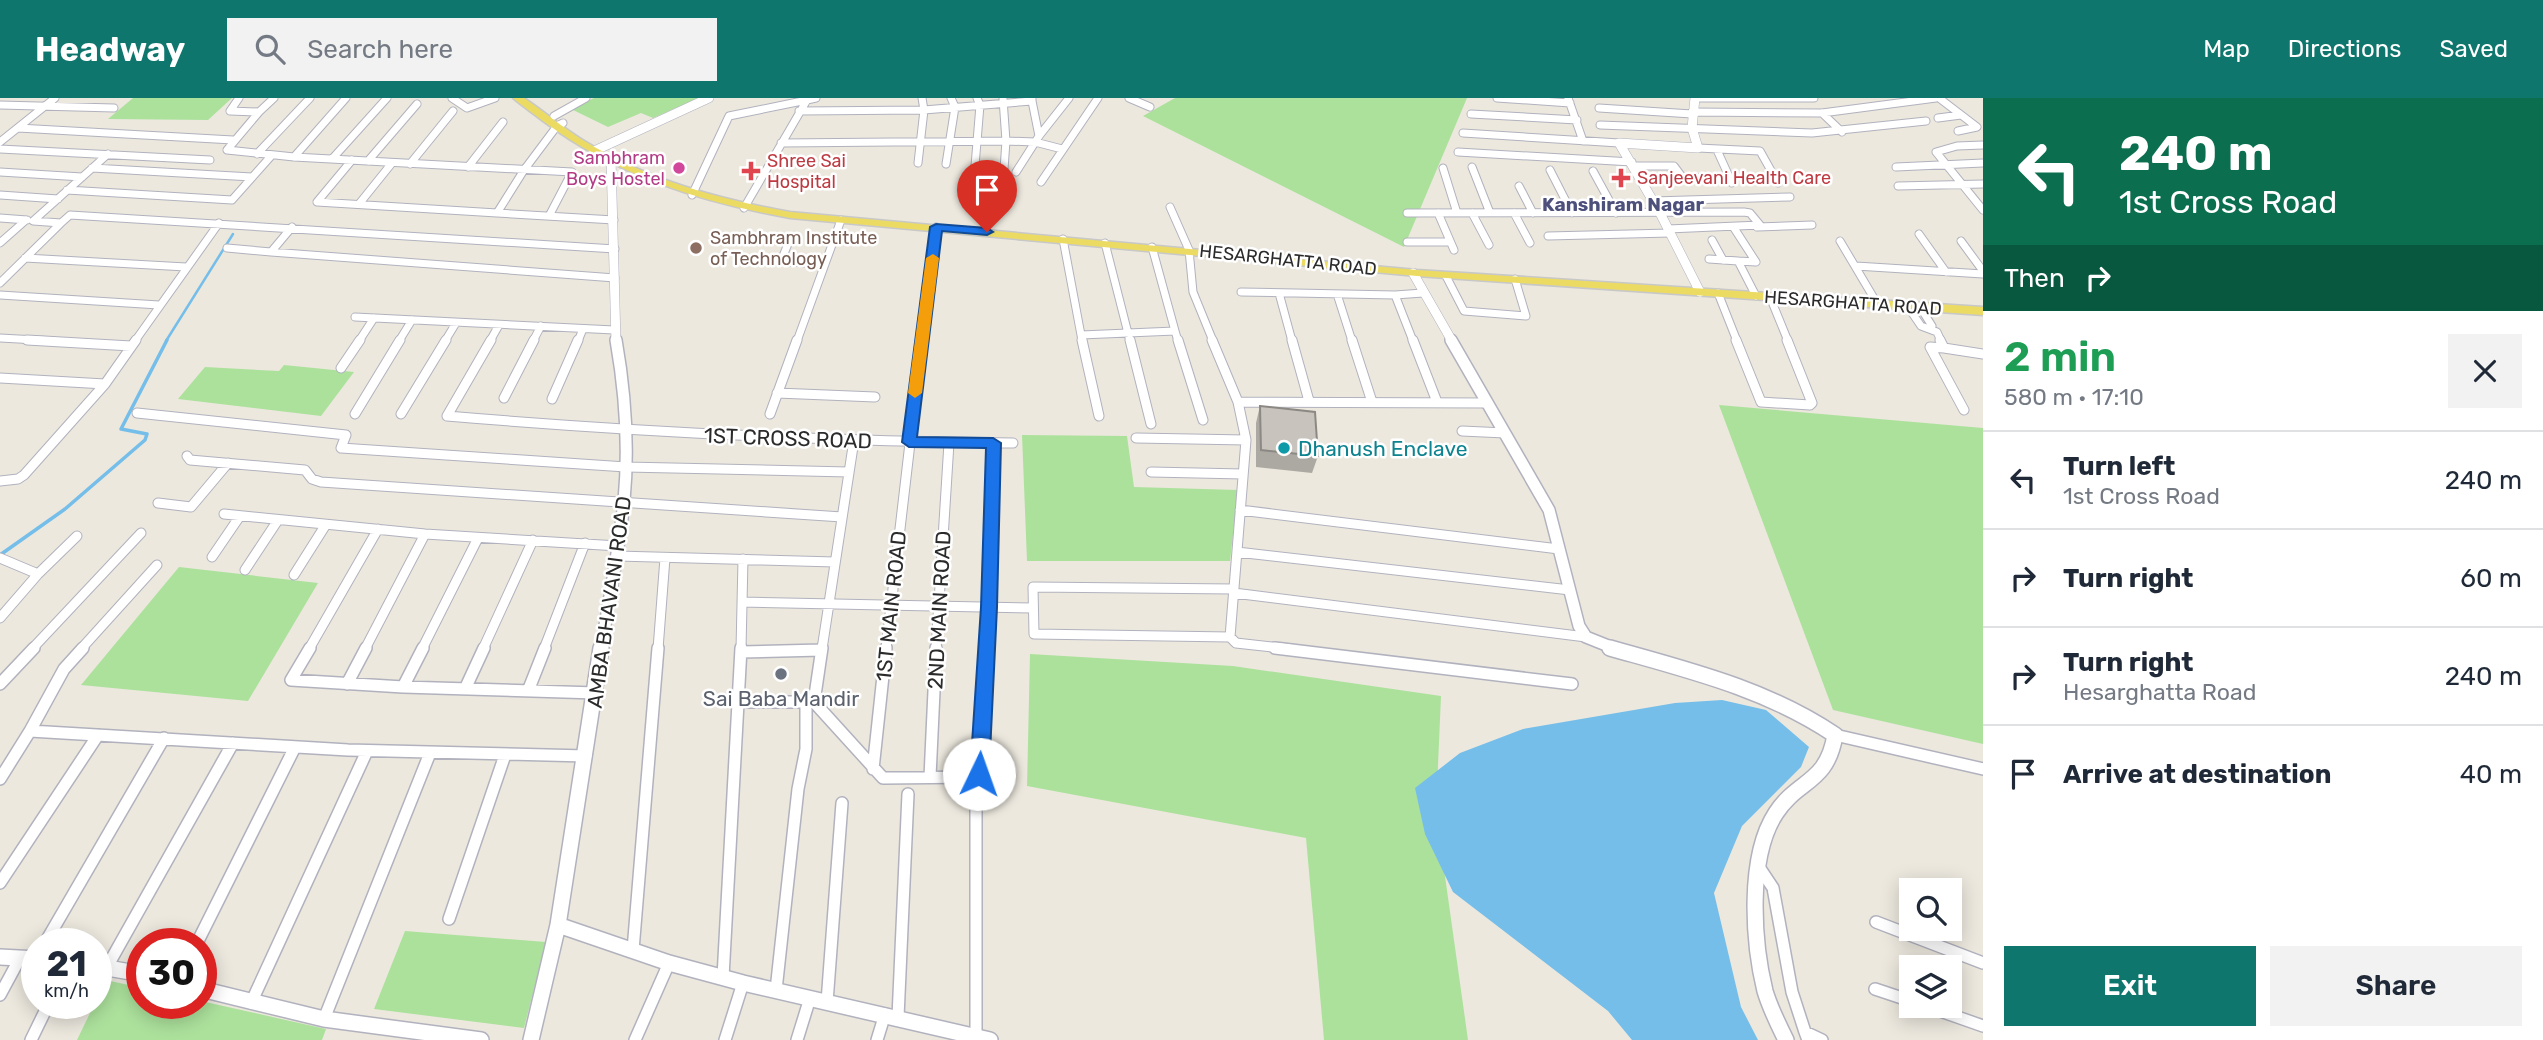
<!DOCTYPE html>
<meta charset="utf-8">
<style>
body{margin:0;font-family:Rubik,sans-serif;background:#f2f2f3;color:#1f2937;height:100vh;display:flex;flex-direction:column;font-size:26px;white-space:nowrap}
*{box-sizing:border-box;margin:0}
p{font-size:23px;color:#747a83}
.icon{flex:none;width:38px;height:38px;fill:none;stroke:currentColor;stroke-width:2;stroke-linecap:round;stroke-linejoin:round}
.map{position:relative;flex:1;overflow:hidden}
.panel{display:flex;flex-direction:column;background:#fff;width:560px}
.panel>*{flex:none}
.hud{background:#0b6e4f;color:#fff;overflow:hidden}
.controls{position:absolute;left:1899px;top:780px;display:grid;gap:14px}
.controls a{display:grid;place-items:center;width:63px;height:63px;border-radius:0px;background:#fff;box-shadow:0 4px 18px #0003;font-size:35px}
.speed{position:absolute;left:21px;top:830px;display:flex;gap:14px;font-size:35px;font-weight:700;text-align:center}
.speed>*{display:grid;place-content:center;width:91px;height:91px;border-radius:50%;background:#fff;box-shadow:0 4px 18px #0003;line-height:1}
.speed small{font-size:18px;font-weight:400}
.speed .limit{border:10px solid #d22;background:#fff;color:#111}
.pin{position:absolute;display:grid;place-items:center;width:60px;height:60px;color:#fff;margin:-72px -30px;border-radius:50% 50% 50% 0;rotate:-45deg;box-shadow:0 0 7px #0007}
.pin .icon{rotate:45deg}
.me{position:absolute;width:77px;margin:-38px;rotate:3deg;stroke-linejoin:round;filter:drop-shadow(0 0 5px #0008)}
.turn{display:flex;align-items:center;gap:24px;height:147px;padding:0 21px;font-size:32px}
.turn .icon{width:91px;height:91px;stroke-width:2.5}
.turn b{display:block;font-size:49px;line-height:60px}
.then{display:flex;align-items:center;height:66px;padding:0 21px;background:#0003;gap:14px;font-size:26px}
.round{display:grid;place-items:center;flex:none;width:74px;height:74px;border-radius:0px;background:#f2f2f3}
.headline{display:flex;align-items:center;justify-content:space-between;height:119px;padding:0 21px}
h1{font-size:42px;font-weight:600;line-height:52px;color:#1e9e55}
.button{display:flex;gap:14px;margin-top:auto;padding:14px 21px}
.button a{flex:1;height:80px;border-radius:0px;background:#0f766e;color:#fff;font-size:28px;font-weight:600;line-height:80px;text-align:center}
.button a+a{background:#f2f2f3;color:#1f2937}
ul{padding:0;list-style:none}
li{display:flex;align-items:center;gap:21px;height:98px;padding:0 21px;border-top:2px solid #e0e1e3}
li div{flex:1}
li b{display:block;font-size:26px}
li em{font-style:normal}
header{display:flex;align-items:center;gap:42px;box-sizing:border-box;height:98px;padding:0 35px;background:#0f766e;color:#fff}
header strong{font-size:33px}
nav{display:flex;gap:38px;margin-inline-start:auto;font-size:24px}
.search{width:490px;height:63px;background:#f2f2f3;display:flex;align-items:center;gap:18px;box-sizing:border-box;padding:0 24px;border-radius:0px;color:#747a83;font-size:26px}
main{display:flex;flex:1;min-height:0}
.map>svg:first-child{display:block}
.green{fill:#ace19c}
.water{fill:#75beea}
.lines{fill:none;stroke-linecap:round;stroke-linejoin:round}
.stream-far1{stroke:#75beea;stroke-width:2.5}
.stream{stroke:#75beea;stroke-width:3.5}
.minor-far2-casing{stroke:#b1b2be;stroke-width:9}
.minor-far1-casing{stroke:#b1b2be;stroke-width:11}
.minor-casing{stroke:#b1b2be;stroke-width:14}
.tertiary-far2-casing{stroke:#b1b2be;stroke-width:10}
.tertiary-far1-casing{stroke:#b1b2be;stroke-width:14}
.tertiary-casing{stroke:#b1b2be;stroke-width:18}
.primary-casing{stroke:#c8c8c8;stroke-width:3}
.minor-far2{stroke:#fff;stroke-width:7}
.minor-far1{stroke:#fff;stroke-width:9}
.minor{stroke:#fff;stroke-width:11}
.tertiary-far2{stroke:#fff;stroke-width:9}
.tertiary-far1{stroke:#fff;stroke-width:11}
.tertiary{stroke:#fff;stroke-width:15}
.primary{fill:#ecdb63;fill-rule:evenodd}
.wall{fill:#aca9a3}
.building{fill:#c8c4bd;stroke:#8c8984;stroke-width:2}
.route{fill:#1a73e8;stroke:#114b97;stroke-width:2}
.slow{fill:#f59e0b}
.hotel-dot{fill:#d1479c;stroke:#fff;stroke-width:2.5}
.health-dot{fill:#e0444e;stroke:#fff;stroke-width:2.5}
.education-dot{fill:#8d6e63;stroke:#fff;stroke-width:2.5}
.culture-dot{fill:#0f9aa8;stroke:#fff;stroke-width:2.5}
.worship-dot{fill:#6b7280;stroke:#fff;stroke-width:2.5}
.labels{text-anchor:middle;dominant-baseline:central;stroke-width:5;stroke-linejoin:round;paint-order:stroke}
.far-hotel-label{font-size:18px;fill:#b23c85;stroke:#fff;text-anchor:end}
.far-health-label{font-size:18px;fill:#be3a42;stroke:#fff;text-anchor:start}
.far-education-label{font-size:18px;fill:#785e54;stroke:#fff;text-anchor:start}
.far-street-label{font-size:18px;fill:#2b2b2b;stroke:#fff}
.far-neighbourhood-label{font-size:19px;font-weight:bold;fill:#4d507a;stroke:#fff}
.street-label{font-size:21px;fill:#2b2b2b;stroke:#fff}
.culture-label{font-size:21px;fill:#0d838f;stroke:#fff;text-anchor:start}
.worship-label{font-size:21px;fill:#5b616d;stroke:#fff}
</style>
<header>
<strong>Headway</strong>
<div class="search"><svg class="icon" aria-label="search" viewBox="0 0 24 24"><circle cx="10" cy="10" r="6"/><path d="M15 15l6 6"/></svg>Search here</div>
<nav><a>Map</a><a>Directions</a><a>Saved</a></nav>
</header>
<main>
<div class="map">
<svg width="1983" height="942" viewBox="0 0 1983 942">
<rect width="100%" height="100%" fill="#ece8de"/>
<path class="green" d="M133 0H232L208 22 108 21Z
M594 0H699L653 20 641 15 608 29 571 11Z
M1175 0H1467L1404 149 1143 18Z
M284 267 354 274 321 318 178 301 205 269 279 273Z
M1719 307 1983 330V646L1833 612Z
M1022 337 1127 338 1134 389 1238 392 1230 463H1027Z
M179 469 318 485 248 603 81 587Z
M1030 556 1233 568 1441 598 1436 714 1468 942H1324L1306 740 1027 688Z
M405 833 546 844 524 930 374 911Z
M106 882 142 890V905L201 903 326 931 322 942H77Z"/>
<path class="water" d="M1722 602 1766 612 1809 649 1801 669 1742 728 1714 795 1741 909 1758 942H1632L1608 913 1453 794 1425 736 1415 690 1460 655 1523 631 1675 605Z"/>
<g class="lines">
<path class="stream-far1" d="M166 243 233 136"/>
<path class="stream" d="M0 457 65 411 145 342 147 336 121 331 167 242"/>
<g class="minor-far2-casing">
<path id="minor-far2" d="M239 0 230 13 259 14 227 52 294 59 572 74 549 118
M452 0 467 10 495 0
M1129 0 1150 9
M1497 0 1570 5
M1568 0 1583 43
M1695 0H1814
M1939 0 1977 29 1958 33
M1003 1 1006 43 1004 71
M1032 3 1039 38
M0 7 114 10
M1599 10 1692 16
M799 13 924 12 1032 3V0
M259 14 274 0
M1692 14 1822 15 1936 0
M1822 15 1842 34
M1471 16 1577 22
M554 18 586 0
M1938 20 1961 17
M1600 27 1812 35 1926 23
M18 30 233 42
M1463 35 1619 45
M0 44 55 0
M781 45 1006 43 1035 44 1062 51
M1983 47 1957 48 1936 54 1983 112
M1698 50 1760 53 1778 85
M0 51 210 62
M1717 52 1732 85
M1458 54 1632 64
M108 56 33 123 61 125 70 117 615 151
M257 56 310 0
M294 59 346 0
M332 61 387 0
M352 62 317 104 497 115 524 72 557 28 563 25
M368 63 417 6
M918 65 924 12 922 0
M410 66 453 13
M946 66 955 9 951 0
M975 68 980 7 977 0
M1634 68H1674L1683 80 1641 81
M468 69 503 24
M1472 69 1490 115
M1896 69 1983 65
M92 70 252 79
M1443 70 1457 115
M1550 72 1572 115
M1593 73 1616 115
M0 74 82 79
M1016 74 1039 38 1069 0
M1683 80H1730
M1041 84 1098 0
M1519 88 1533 115
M1898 88 1983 86
M67 92 232 102 272 57
M0 97 58 101
M692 97 729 18 807 2
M1653 103 1790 99
M359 106 392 65
M1170 109 1189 152 1193 194 1213 243
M744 110 807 2 816 0
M497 115 614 122
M1407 115 1744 114 1750 115 1760 127 1668 131
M1438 115 1454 152
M1472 115 1489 147
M1514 115 1530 145
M0 120 27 122
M292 129 271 154 615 180
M1757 129 1812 127
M1734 130 1756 164 1738 163 1756 198
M1919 136 1946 174
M1548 138 1670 135
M1063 141 1081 237 1175 233 1152 149
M1712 142 1723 162
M1840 143 1878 207
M1961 143 1983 173
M1407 144H1450
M0 145 26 122
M1105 145 1130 243
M227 150 271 154
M25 160 186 169
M1709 161 1738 163
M771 163 825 166
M781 163 790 141
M1856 168 1983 176
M1446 178 1464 213 1526 218 1515 181
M0 185 61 125
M1241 194 1395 197 1413 243
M1279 195 1292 243
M1718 195 1737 243
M1337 196 1352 243
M0 197 159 207
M1395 197 1423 195
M1770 199 1788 243
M1908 209 1921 228 1937 234 1941 243
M1920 209 1932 228 1930 230
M355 219 614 232
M1175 233 1178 243
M1081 237 1082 243
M0 240 55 243
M135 243 219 125
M359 243 374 220
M399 243 412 222
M445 243 456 225
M490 243 499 227
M533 243 541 228
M578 243 583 231
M797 243 841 122
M922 243 936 129"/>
</g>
<g class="minor-far1-casing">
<path id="minor-far1" d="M27 242 131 248
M491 242 447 318C635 334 824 343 1013 345
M1082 242 1099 318
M1130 242 1151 326
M1178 242 1203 322
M1212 242 1238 304 1488 305
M1292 242 1309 303
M1352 242 1372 304
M1413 242 1437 304
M1736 242 1761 304 1810 307 1812 305 1787 242
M1940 242 1944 250 1983 256
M1944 250 1930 249 1964 312
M341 270 360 242
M0 280 105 286
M777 295 875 299
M504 300 534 242
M552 301 578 242
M137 315 346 337 341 350 626 369 849 374
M355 316 400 242
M401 316 446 242
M770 316 797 242
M1462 333 1505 335
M1136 340 1246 342
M187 358 190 362 305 372 312 381 321 384 842 419
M1151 374 1243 376
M0 383 18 381 24 377 105 286 136 242
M158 405 191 409 228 365
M1240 412 1559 451
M224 416 425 436 618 448
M1237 454 1570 492
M617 458 835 464
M212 459 240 418
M0 460 38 476 0 520
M245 472 278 422
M38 476 77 438
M294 477 325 428
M1234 491 1033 489 1034 536 1230 539 1236 545 1289 551
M1234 495 1586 539
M742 504 1033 510
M1230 539 1246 342 1238 304
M32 551 141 435
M81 551 157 467
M309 551 378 431
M365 551 425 436
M422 551 478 440
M483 551 533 442
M544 551 585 445
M658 551 665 460
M741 551 743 461
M822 551 854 342
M886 551 922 242
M936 551 949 345
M987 551 993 345"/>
</g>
<g class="minor-casing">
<path id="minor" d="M310 550 291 582 403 589 596 595
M1275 550 1572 586
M741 554 821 552
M0 586 34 550
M347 586 366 550
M403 589 423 550
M465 591 484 550
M528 593 545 550
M740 604H814L883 680 976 679 980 676 987 550
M814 604 822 550
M30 633 64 571 83 550
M1835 637 1983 671
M873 671 886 550
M930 679 936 550
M976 679V939
M0 681 30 633 348 652 586 658
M1759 769 1773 790 1792 894 1805 934
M0 785 98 637
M449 821 505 657
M1876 824 1983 865
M45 845 164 640
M197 845 295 649
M633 852 658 550
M107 869 233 645
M723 879 741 550
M1875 891 1911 903
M776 892 798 691 806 651V604
M0 897 20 860
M827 904 842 705
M251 905 367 653
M1926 908 1983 928
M898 919 908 696
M324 921 430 655
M31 942 49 905
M635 942 669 865
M725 942 743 885
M797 942 810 900
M877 942 885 916
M1808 942 1805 934 1822 942"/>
</g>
<g class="tertiary-far2-casing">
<path id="tertiary-far2" d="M1695 0 1692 30 1698 50 1619 45 1660 115 1700 194
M594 53 709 0
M611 61 616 243
M1413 175 1452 243"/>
</g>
<g class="tertiary-far1-casing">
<path id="tertiary-far1" d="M1451 242 1549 412 1579 528 1586 539 1616 551
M601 551C609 502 619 452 624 403 629 350 625 293 616 242"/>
</g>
<g class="tertiary-casing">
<path id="tertiary" d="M1610 550C1688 572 1767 591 1835 637 1827 686 1798 681 1776 715 1747 759 1753 844 1765 893 1770 910 1778 926 1786 942
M558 827 669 865 743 885 990 942
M0 859 37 861
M96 868 142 876
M201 891 324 921 481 942
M531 942 558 827 601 550"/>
</g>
<g class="primary-casing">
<path id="primary" d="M513 0H524C545 14 564 31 586 44 648 82 719 101 790 114L1417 172 1983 209V217L1417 178 790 120C701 104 617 78 543 23 533 15 522 8 513 0Z"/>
</g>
<use href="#minor-far2" class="minor-far2"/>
<use href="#minor-far1" class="minor-far1"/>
<use href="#minor" class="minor"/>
<use href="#tertiary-far2" class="tertiary-far2"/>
<use href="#tertiary-far1" class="tertiary-far1"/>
<use href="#tertiary" class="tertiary"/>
<use href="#primary" class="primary"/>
</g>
<path class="wall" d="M1260 308 1318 358 1312 375 1256 369V325Z"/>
<path class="building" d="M1260 308 1315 314 1318 358 1261 352Z"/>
<path class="route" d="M936 126 987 130 993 134 987 137 942 133 917 339 993 340 1001 345 997 509 989 676 986 681 979 684 973 681 970 676 981 509 986 350 909 349 902 344 930 129Z"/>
<path class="slow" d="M933 156 939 160 922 295 915 300 908 295 926 160Z"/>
<circle class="hotel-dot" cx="679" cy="70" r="7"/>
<g class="health-dot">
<path d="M747.5 62.5h7v7h7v7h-7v7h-7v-7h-7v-7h7z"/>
<path d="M1617.5 69.5h7v7h7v7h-7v7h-7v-7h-7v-7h7z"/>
</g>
<circle class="education-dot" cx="696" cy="150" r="7"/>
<circle class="culture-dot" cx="1284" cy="350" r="7"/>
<circle class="worship-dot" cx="781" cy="576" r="7"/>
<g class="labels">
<g class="far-hotel-label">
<text x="665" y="60">Sambhram<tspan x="665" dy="21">Boys Hostel</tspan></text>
</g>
<g class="far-health-label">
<text x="767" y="63">Shree Sai<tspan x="767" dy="21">Hospital</tspan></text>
<text x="1637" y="80">Sanjeevani Health Care</text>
</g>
<g class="far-education-label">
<text x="710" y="140">Sambhram Institute<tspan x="710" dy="21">of Technology</tspan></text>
</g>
<g class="far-street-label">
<text transform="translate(1288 162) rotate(6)">HESARGHATTA ROAD</text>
<text transform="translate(1853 205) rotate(4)">HESARGHATTA ROAD</text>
</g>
<g class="far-neighbourhood-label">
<text x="1623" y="106">Kanshiram Nagar</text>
</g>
<g class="street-label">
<text transform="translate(788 340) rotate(2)">1ST CROSS ROAD</text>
<text transform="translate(609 504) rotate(-82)">AMBA BHAVANI ROAD</text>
<text transform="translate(891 508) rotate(-84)">1ST MAIN ROAD</text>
<text transform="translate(939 512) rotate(-87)">2ND MAIN ROAD</text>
</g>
<g class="culture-label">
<text x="1298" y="350">Dhanush Enclave</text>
</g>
<g class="worship-label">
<text x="781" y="600">Sai Baba Mandir</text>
</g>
</g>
</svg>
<div class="controls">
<a><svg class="icon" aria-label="search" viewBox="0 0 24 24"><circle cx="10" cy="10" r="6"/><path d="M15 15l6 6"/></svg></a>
<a><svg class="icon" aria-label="layers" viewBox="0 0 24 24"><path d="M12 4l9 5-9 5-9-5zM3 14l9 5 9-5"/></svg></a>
</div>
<div class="speed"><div>21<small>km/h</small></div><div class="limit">30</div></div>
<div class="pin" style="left:987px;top:134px;background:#d93025"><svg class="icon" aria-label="arrive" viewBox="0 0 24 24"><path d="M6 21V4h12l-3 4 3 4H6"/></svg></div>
<svg class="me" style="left:979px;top:676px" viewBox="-20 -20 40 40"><circle r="19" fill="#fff"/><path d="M0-13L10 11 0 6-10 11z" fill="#1a73e8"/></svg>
</div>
<section class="panel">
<div class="hud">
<div class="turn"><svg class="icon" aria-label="left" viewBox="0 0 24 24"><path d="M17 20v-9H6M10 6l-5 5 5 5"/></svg><div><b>240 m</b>1st Cross Road</div></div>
<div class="then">Then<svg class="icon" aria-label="right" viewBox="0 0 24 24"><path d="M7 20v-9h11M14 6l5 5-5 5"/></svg></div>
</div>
<div class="headline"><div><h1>2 min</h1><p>580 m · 17:10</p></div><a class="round"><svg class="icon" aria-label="close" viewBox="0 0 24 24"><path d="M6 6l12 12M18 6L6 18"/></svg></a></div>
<ul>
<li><svg class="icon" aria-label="left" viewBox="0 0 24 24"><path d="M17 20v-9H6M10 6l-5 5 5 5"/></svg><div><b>Turn left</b><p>1st Cross Road</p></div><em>240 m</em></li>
<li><svg class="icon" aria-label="right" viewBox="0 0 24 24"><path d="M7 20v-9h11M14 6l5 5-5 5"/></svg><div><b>Turn right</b></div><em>60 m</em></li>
<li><svg class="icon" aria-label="right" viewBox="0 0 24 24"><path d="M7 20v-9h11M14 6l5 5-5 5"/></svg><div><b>Turn right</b><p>Hesarghatta Road</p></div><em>240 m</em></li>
<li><svg class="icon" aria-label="arrive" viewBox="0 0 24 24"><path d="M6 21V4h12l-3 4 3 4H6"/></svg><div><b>Arrive at destination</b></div><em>40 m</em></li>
</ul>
<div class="button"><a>Exit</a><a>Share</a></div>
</section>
</main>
